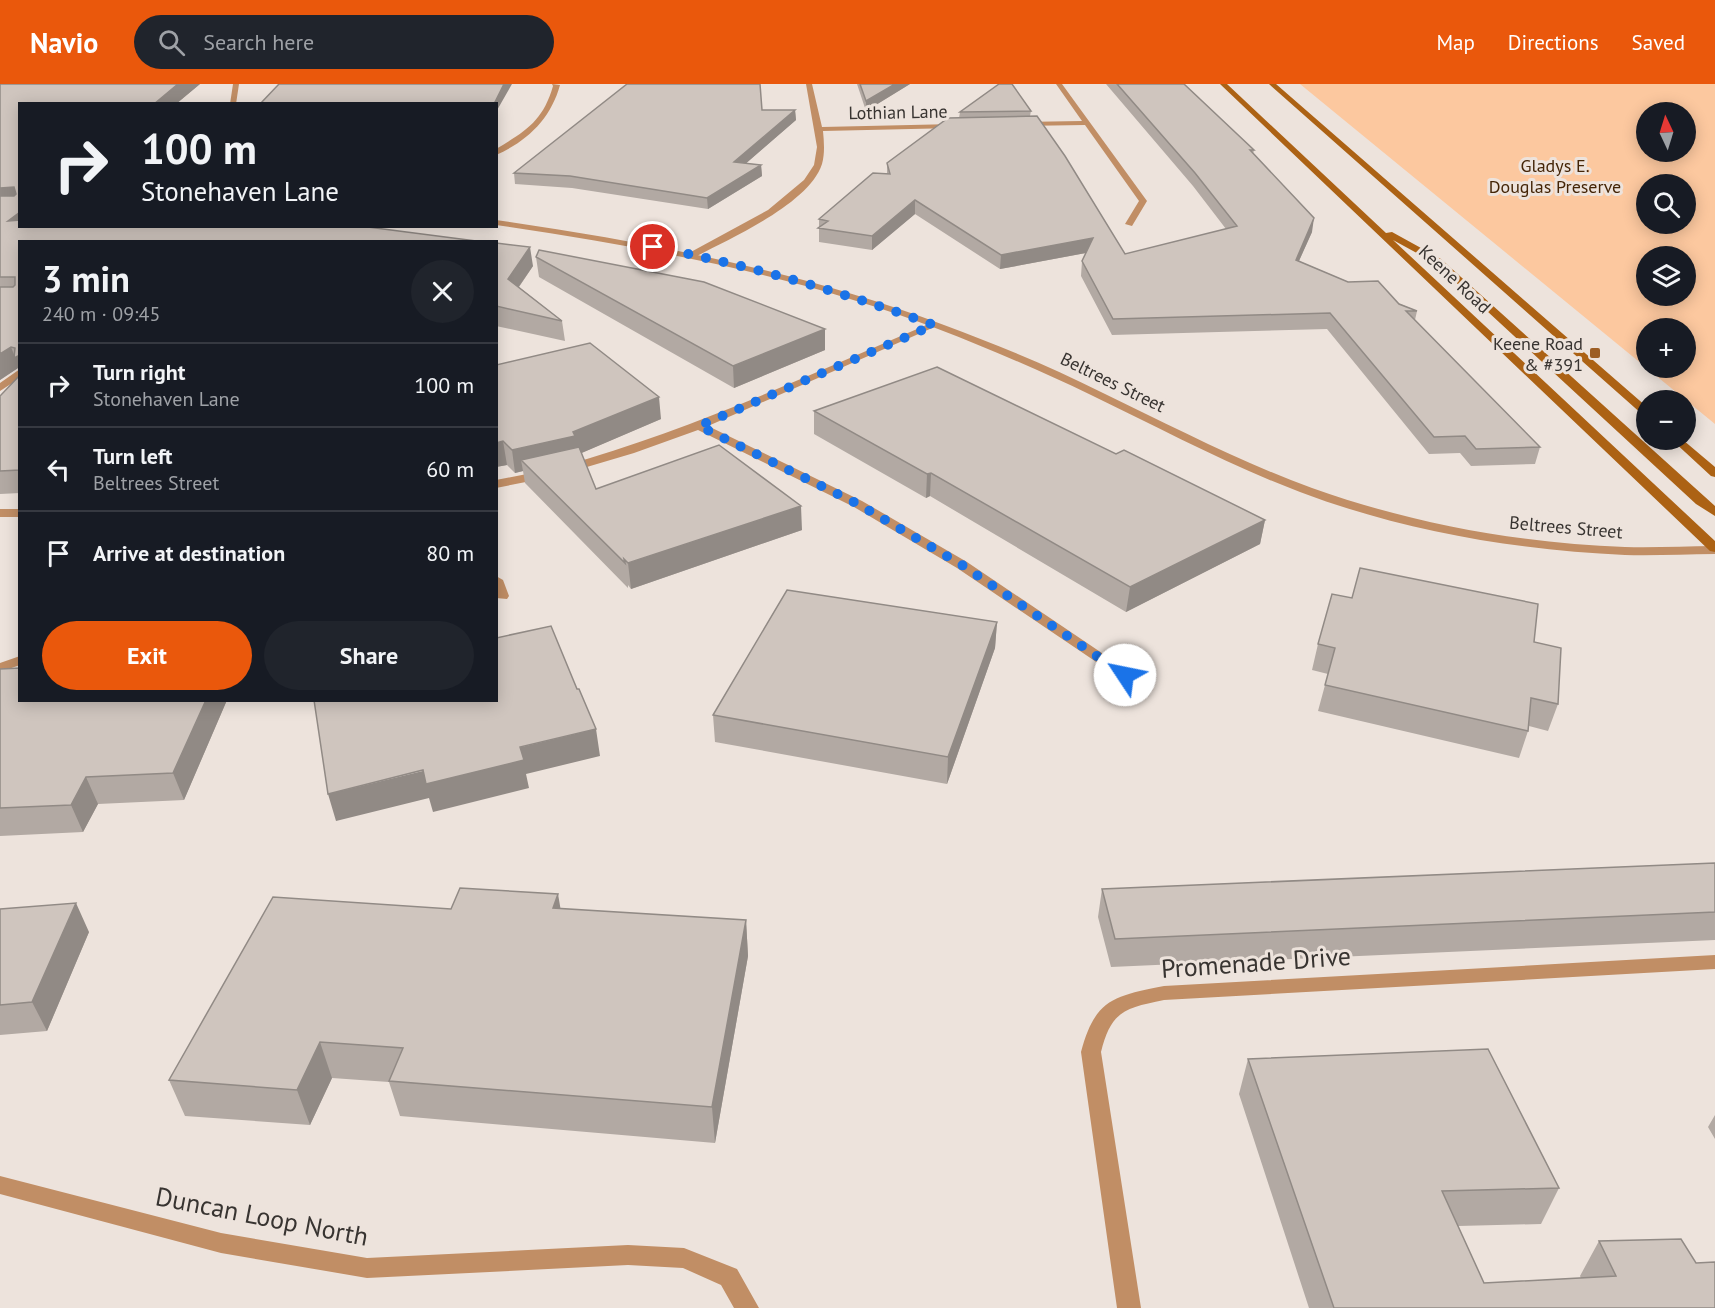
<!DOCTYPE html>
<meta charset="utf-8">
<style>
body{margin:0;font-family:"PT Sans",sans-serif;background:#20242c;color:#f1f3f6;height:100vh;display:flex;flex-direction:column;font-size:22px;white-space:nowrap}
*{box-sizing:border-box;margin:0}
p{font-size:20px;color:#9ea1a6}
.icon{flex:none;width:33px;height:33px;fill:none;stroke:currentColor;stroke-width:2;stroke-linecap:round;stroke-linejoin:round}
.map{position:relative;flex:1;overflow:hidden}
.panel{position:absolute;left:18px;top:156px;width:480px;height:462px;display:flex;flex-direction:column;background:#171b24;border-radius:0px;box-shadow:0 3px 15px #0003}
.panel>*{flex:none}
.top-card{position:absolute;left:18px;top:18px;width:480px;height:126px;border-radius:0px;box-shadow:0 3px 15px #0003;background:#171b24;color:#f1f3f6;overflow:hidden}
.needle{width:39px;rotate:356deg}
.fabs{position:absolute;left:1636px;top:18px;display:grid;gap:12px}
.fabs a{display:grid;place-items:center;width:60px;height:60px;border-radius:50%;background:#171b24;box-shadow:0 3px 15px #0003;font-size:30px}
.pin{position:absolute;display:grid;place-items:center;width:51px;height:51px;color:#fff;margin:-26px;border:3px solid #fff;border-radius:50%;box-shadow:0 2px 6px #0007}
.me{position:absolute;width:66px;margin:-33px;rotate:304deg;stroke-linejoin:round;filter:drop-shadow(0 0 4px #0008)}
.turn{display:flex;align-items:center;gap:21px;height:126px;padding:0 24px;font-size:27px}
.turn .icon{width:78px;height:78px;stroke-width:2.5}
.turn b{display:block;font-size:42px;line-height:51px}
.round{display:grid;place-items:center;flex:none;width:63px;height:63px;border-radius:32px;background:#20242c}
.summary{display:flex;align-items:center;justify-content:space-between;height:102px;padding:0 24px}
h1{font-size:36px;font-weight:600;line-height:45px}
.primary-button{display:flex;gap:12px;margin-top:auto;padding:12px 24px}
.primary-button a{flex:1;height:69px;border-radius:36px;background:#ea580c;color:#fff;font-size:24px;font-weight:600;line-height:69px;text-align:center}
.primary-button a+a{background:#20242c;color:#f1f3f6}
ul{padding:0;list-style:none}
li{display:flex;align-items:center;gap:18px;height:84px;padding:0 24px;border-top:2px solid #363941}
li div{flex:1}
li b{display:block;font-size:22px}
li em{font-style:normal}
header{display:flex;align-items:center;gap:36px;box-sizing:border-box;height:84px;padding:0 30px;background:#ea580c;color:#fff}
header strong{font-size:28px}
nav{display:flex;gap:33px;margin-inline-start:auto;font-size:21px}
.search{width:420px;height:54px;background:#20242c;display:flex;align-items:center;gap:15px;box-sizing:border-box;padding:0 21px;border-radius:33px;color:#9ea1a6;font-size:22px}
.map>svg:first-child{display:block}
.green{fill:#fcc89f;fill-rule:evenodd}
.lines{fill:none;stroke-linecap:round;stroke-linejoin:round}
.minor{fill:#c18e65;fill-rule:evenodd}
.tertiary{fill:#c18e65;fill-rule:evenodd}
.secondary{fill:#ac6214;fill-rule:evenodd}
.wall{fill:#b2a9a3}
.shaded-wall{fill:#918a85}
.building{fill:#cfc5be;stroke:#918a85;stroke-width:1.5}
.route{stroke:#1a73e8;stroke-width:10;stroke-dasharray:0 18}
.poi-dot{fill:#9d5e24;stroke:#ede3dc;stroke-width:2}
.labels{text-anchor:middle;dominant-baseline:central;stroke-width:6;stroke-linejoin:round;paint-order:stroke}
.far-street-label{font-size:18px;fill:#383431;stroke:#ede3dc}
.far-park-label{font-size:18px;fill:#442507;stroke:#ede3dc}
.far-poi-label{font-size:18px;fill:#383431;stroke:#ede3dc;text-anchor:end}
.near-street-label{font-size:26px;fill:#383431;stroke:#ede3dc}
</style>
<header>
<strong>Navio</strong>
<div class="search"><svg class="icon" aria-label="search" viewBox="0 0 24 24"><circle cx="10" cy="10" r="6"/><path d="M15 15l6 6"/></svg>Search here</div>
<nav><a>Map</a><a>Directions</a><a>Saved</a></nav>
</header>
<div class="map">
<svg width="1715" height="1224" viewBox="0 0 1715 1224">
<rect width="100%" height="100%" fill="#ede3dc"/>
<path class="green" d="M1300 0H1715V340ZM1647 28H1686V68H1647ZM1647 100H1686V140H1647ZM1647 172H1686V212H1647ZM1647 244H1686V284H1647Z"/>
<g class="lines">
<path class="minor" d="M233 0H239L236 20H230Z
M552 0 560 1C551 34 528 57 496 71V65C526 47 543 37 553 2Z
M806 0H812L822 43 955 40 959 42 955 44 823 47C824 58 825 69 822 80 809 120 731 154 695 173H689V169L768 126 804 96 814 81 817 63Z
M1056 0H1062L1147 117 1132 142 1125 140 1139 117 1085 41 1021 42 1017 40 1021 38 1082 37Z
M931 239 939 241 708 342 862 417 967 478 1130 588 1132 591 1130 594H1120L957 484 854 423 698 346 634 369 570 388H562L560 385 562 382C689 347 809 291 931 239Z
M20 285V294L0 307V299Z
M542 387 546 388V394L496 404V396Z
M0 425H20V433H0Z
M496 492 503 496 509 512 507 515 496 514Z
M20 572V581L0 588V579Z
M1715 871V885L1164 916C1125 924 1111 927 1101 968L1141 1224H1117L1081 968C1095 915 1114 912 1164 902Z
M0 1092 221 1149 367 1174 628 1161 684 1164 737 1185 759 1224H734L721 1201 683 1184 628 1181 367 1194 221 1169 0 1110Z"/>
<path class="tertiary" d="M496 136C648 158 800 187 944 241 998 261 1051 283 1103 309 1172 342 1240 378 1312 404 1413 440 1519 459 1625 463 1655 464 1685 462 1715 462V470C1685 470 1655 472 1625 471 1515 466 1403 447 1300 408 1228 381 1160 344 1091 311 1041 287 990 265 938 245 796 191 646 163 496 141Z"/>
<path class="secondary" d="M1220 0H1227L1386 149 1392 148 1441 175 1715 422V432L1696 420 1435 179 1393 156 1715 457V468L1710 467Z
M1269 0H1276L1647 323V332L1643 331Z
M1672 356H1683L1715 383V393L1711 392Z"/>
</g>
<path class="wall" d="M0 0H200L176 20H20V287L18 284 0 296Z
M857 0H910L866 27Z
M1106 0H1184L1254 66 1253 70 1312 148 1299 177 1417 227 1415 236 1540 363 1535 380 1471 382 1460 369 1429 370 1327 245 1112 251 1081 192 1082 177 1086 169 1000 185 915 130 872 166 819 158V135L887 90V79L959 34 960 28 1031 27 1030 32 1125 170 1226 145 1193 102Z
M762 26H795L796 36 746 79 761 81 762 92 708 125 572 104 515 100 514 89Z
M496 159 533 182 519 203 562 237 565 257 496 242Z
M536 173 825 266 734 304 539 193Z
M496 281 661 335 581 369 596 405 802 446 631 505 628 501V504L525 399 523 387 515 389 507 381 496 383Z
M20 291V409L0 410V312Z
M814 327 1116 370 1265 436 1260 460 1126 528 930 412 926 414 814 350Z
M997 538 995 564 947 700 715 658 713 631Z
M1534 558 1558 620 1548 647 1529 642 1528 647 1519 674 1318 627 1328 590 1312 586 1318 560Z
M0 585 20 616H227L184 716 98 720 83 748 0 752Z
M1715 779V856L1111 883 1098 833 1102 805Z
M0 825 89 848 47 947 0 951Z
M451 825H561L746 836 748 872 715 1059 400 1032 389 998 332 994 310 1041 185 1032 169 996Z
M1248 975 1559 1104 1541 1140 1458 1142 1484 1199 1581 1194 1580 1192 1599 1157 1715 1224H1309L1239 1010Z
M1715 1031V1055L1708 1043Z"/>
<path class="shaded-wall" d="M178 0H200L176 20H154Z
M504 0H512L496 28V20H492Z
M895 0H910L866 27V17Z
M795 26 796 36 735 89 734 78Z
M761 81 762 92 708 125 707 114Z
M14 103 20 119 0 121V104Z
M915 116V130L872 166V152Z
M20 128V142L8 137Z
M1314 134 1312 148 1293 190 1296 176Z
M1093 154 1091 168 1000 185 1001 171Z
M530 163 533 182 511 214 508 195Z
M825 245V266L734 304 733 282Z
M11 263 15 273 20 271V287L18 284 0 296V270Z
M659 313 661 335 577 371 521 376 523 387 515 389 512 366 573 348Z
M503 357 507 381 496 383V359Z
M931 389 930 412 926 414 927 390Z
M801 422 802 446 631 505 628 479Z
M1265 436 1260 460 1126 528 1130 503Z
M997 538 995 564 947 700 948 673Z
M206 616H227L184 716 173 689Z
M596 645 600 672 526 690 529 704 433 728 429 714 336 737 328 710Z
M86 693 98 720 83 748 71 721Z
M558 810 564 845 553 824Z
M76 819 89 848 47 947 32 918Z
M746 836 748 872 715 1059 712 1023Z
M320 958 332 994 310 1041 297 1006Z"/>
<path class="building" d="M0 0H178L154 20H20V128L8 137 20 136V142H360L484 158H20V271L14 274 15 264 11 263 0 270V203H13L15 201V193H0V112H14L16 110 14 103 0 104Z
M279 0H504L495 18 492 20H260Z
M627 0H760L762 26H795L734 78 761 81 707 114 570 92 514 89Z
M860 0H895L866 17Z
M999 0H1012L1031 27 960 28Z
M1117 0H1184L1254 66H1250L1314 134 1296 176 1348 198 1378 197 1399 220 1417 227H1406L1540 363 1476 365 1465 352 1434 353 1330 229 1113 235 1082 177 1093 154 1001 171 915 116 872 152 818 144 828 137 819 135 873 89 890 90 887 79 948 34 1037 32 1065 72 1125 170 1237 142 1195 89Z
M496 159 530 163 508 195 562 237 496 222Z
M539 166 704 198 825 245 733 282 536 173Z
M590 259 659 313 573 348 575 352 512 366 503 357 496 359V281Z
M937 283 1116 370 1124 366 1265 436 1130 503 931 389 927 390 814 327Z
M20 291V386L0 387V312Z
M719 361 801 422 628 479 624 475 625 479 521 376 579 363 596 405Z
M1360 484 1538 520 1534 558 1561 564 1558 620 1531 614 1528 647 1325 601 1335 564 1318 560 1332 510 1352 514Z
M787 506 997 538 948 673 713 631Z
M551 542 577 605H579L596 645 520 663 524 676 426 700 423 686 328 710 314 616H496V554Z
M20 584V616H206L173 689 86 693 71 721 0 724V585Z
M1715 779V828L1115 855 1102 805Z
M460 804 558 810 553 824 746 836 712 1023 389 997 403 964 320 958 297 1006 169 996 273 813 451 825Z
M76 819 32 918 0 921V825Z
M1488 965 1559 1104 1442 1107 1484 1199 1616 1192 1599 1157 1681 1155 1696 1179 1715 1178V1224H1334L1248 975Z"/>
<g class="lines">
<path class="route" d="M653 163C749 181 842 208 934 241L699 342 858 420 962 481 1125 591"/>
</g>
<rect class="poi-dot" x="1589" y="263" width="12" height="12" rx="3"/>
<g class="labels">
<g class="far-street-label">
<text transform="translate(898 28) rotate(-1)">Lothian Lane</text>
<text transform="translate(1455 195) rotate(43)">Keene Road</text>
<text transform="translate(1113 298) rotate(26)">Beltrees Street</text>
<text transform="translate(1566 443) rotate(5)">Beltrees Street</text>
</g>
<g class="far-park-label">
<text x="1555" y="81">Gladys E.<tspan x="1555" dy="21">Douglas Preserve</tspan></text>
</g>
<g class="far-poi-label">
<text x="1583" y="259">Keene Road<tspan x="1583" dy="21">&amp; #391</tspan></text>
</g>
<g class="near-street-label">
<text transform="translate(1256 878) rotate(-4)">Promenade Drive</text>
<text transform="translate(262 1132) rotate(11)">Duncan Loop North</text>
</g>
</g>
</svg>
<div class="fabs">
<a><svg class="needle" viewBox="-14 -14 28 28"><path d="M0-13l5 13h-10z" fill="#e53935"/><path d="M0 13l5-13h-10z" fill="#9ea1a6"/></svg></a>
<a><svg class="icon" aria-label="search" viewBox="0 0 24 24"><circle cx="10" cy="10" r="6"/><path d="M15 15l6 6"/></svg></a>
<a><svg class="icon" aria-label="layers" viewBox="0 0 24 24"><path d="M12 4l9 5-9 5-9-5zM3 14l9 5 9-5"/></svg></a>
<a>+</a>
<a>−</a>
</div>
<div class="pin" style="left:653px;top:163px;background:#d93025"><svg class="icon" aria-label="arrive" viewBox="0 0 24 24"><path d="M6 21V4h12l-3 4 3 4H6"/></svg></div>
<svg class="me" style="left:1125px;top:591px" viewBox="-20 -20 40 40"><circle r="19" fill="#fff"/><path d="M0-13L10 11 0 6-10 11z" fill="#1a73e8"/></svg>
<div class="top-card">
<div class="turn"><svg class="icon" aria-label="right" viewBox="0 0 24 24"><path d="M7 20v-9h11M14 6l5 5-5 5"/></svg><div><b>100 m</b>Stonehaven Lane</div></div>
</div>
<section class="panel">
<div class="summary"><div><h1>3 min</h1><p>240 m · 09:45</p></div><a class="round"><svg class="icon" aria-label="close" viewBox="0 0 24 24"><path d="M6 6l12 12M18 6L6 18"/></svg></a></div>
<ul>
<li><svg class="icon" aria-label="right" viewBox="0 0 24 24"><path d="M7 20v-9h11M14 6l5 5-5 5"/></svg><div><b>Turn right</b><p>Stonehaven Lane</p></div><em>100 m</em></li>
<li><svg class="icon" aria-label="left" viewBox="0 0 24 24"><path d="M17 20v-9H6M10 6l-5 5 5 5"/></svg><div><b>Turn left</b><p>Beltrees Street</p></div><em>60 m</em></li>
<li><svg class="icon" aria-label="arrive" viewBox="0 0 24 24"><path d="M6 21V4h12l-3 4 3 4H6"/></svg><div><b>Arrive at destination</b></div><em>80 m</em></li>
</ul>
<div class="primary-button"><a>Exit</a><a>Share</a></div>
</section>
</div>
